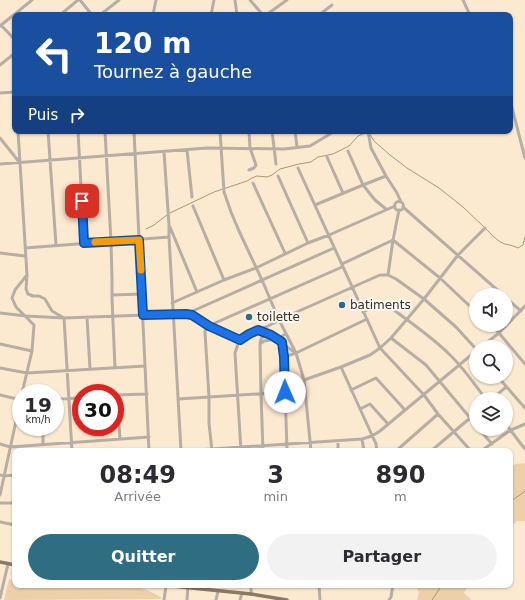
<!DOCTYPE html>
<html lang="fr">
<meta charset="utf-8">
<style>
body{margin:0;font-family:"DejaVu Sans",sans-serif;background:#f2f2f3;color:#2b2b33;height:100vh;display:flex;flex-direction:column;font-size:15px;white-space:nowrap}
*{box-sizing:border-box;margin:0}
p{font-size:13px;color:#7c7c81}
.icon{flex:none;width:22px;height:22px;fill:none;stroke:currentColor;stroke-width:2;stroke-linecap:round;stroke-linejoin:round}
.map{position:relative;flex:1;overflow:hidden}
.side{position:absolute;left:12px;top:448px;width:501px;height:140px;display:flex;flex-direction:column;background:#fff;border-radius:8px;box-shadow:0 1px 3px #0004}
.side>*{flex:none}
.guide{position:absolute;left:12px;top:12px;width:501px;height:122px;border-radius:8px;box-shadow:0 1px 3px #0004;background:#1a4fa0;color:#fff;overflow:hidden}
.controls{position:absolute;left:469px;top:288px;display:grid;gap:8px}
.controls a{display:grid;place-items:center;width:44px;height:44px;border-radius:50%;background:#fff;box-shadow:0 1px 3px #0004;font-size:20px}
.speed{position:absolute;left:12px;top:384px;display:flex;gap:8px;font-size:20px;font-weight:700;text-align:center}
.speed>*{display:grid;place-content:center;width:52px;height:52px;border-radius:50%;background:#fff;box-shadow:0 1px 3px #0004;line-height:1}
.speed small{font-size:10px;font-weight:400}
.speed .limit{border:6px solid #d22;background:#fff;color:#111}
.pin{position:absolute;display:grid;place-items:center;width:34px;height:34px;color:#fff;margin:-17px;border-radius:8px;box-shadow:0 2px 6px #0006}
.me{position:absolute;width:44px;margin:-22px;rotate:359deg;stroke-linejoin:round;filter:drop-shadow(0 0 3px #0008)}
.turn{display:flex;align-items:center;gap:14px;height:84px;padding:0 16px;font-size:18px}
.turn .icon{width:52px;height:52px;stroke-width:2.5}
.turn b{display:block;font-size:28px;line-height:34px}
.then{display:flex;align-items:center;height:38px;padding:0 16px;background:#0003;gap:8px;font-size:15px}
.eta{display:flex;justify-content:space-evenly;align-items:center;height:68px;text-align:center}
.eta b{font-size:24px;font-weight:700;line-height:28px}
.button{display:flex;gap:8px;margin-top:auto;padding:8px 16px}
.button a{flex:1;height:46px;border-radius:24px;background:#2e6d82;color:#fff;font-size:16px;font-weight:700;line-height:46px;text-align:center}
.button a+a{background:#f2f2f3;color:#2b2b33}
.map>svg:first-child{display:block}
.green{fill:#ebd0aa}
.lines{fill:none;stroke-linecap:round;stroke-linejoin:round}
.stream{stroke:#af9570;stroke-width:1}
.minor{stroke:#b6aea4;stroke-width:3}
.major{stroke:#887a67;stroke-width:3.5}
.route-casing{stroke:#114b97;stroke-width:10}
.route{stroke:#1a73e8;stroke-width:7}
.slow{stroke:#f59e0b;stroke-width:7}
.poi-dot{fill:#2e6d82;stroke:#fdf9f4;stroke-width:1.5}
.labels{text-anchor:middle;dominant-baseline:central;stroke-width:4;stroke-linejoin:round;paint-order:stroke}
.poi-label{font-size:12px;fill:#342d24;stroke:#fdf9f4;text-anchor:start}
</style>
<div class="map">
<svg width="525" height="600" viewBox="0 0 525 600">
<rect width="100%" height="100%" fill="#fcead0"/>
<path class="green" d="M525 463V521H517L510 527V467L516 464Z
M13 577H15V585H133L149 591 161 597V599H162L4 600 9 579 12 580Z
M415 585H475L473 587 468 586 464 593 471 599 470 600H417L419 592Z"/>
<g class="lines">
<path class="stream" d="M369 133 374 141 390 155 407 168 439 188 463 207 484 227
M170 213 214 192 247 181 252 178 257 176 267 177 272 175 280 169 299 164 311 162 318 157 333 154 349 146 358 136 367 132
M146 229 154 225 167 215
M486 229C491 234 498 242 505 244 510 245 514 246 518 248L523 245 525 237
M510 502 525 491
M432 600 442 585"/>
<path class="minor" d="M80 0 92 15
M235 0 237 15
M250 0 263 15
M463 0 470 15
M60 15 78 0
M100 15 119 0
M153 15 156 0
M211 15 214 0
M266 15 287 0
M319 15 332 5
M1 25 15 40
M0 26 32 0
M0 65 15 53
M0 93 15 92
M510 100 525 158
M18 131 27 275 26 289 28 294 33 296H39L45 299 52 311 64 318 173 314H186L191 315 209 326 240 340
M48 131 56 245
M78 131 84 243
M105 131 111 242 112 278V298L115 368
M134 131 149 451
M220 131 224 192 231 212 239 231 262 280 279 320 296 353 304 380 311 451
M249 131 250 148 256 165 254 168 249 170
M272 131 276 164
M295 131 297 147
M368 131 371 148 386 176 397 193 401 202
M0 138 20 163
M187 150 192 197
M348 151 363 185 375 200 386 209
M164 152 169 225V237L181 451
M327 157 343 193
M0 164 207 148 284 149 310 146 335 131
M298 168 380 348 424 395 438 414 471 451
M278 176 308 243
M253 183 285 253
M394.5 206a4.5 4.5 0 1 1 9 0a4.5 4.5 0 1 1-9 0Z
M315 205 363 185 386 176
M193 206 224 280
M403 207 503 295
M170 227 197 292
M25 248 169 237
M0 253 25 256
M342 264 393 240 440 278 476 312
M388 275 393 240 399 210
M112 295 142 294
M506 298 521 311
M172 303 224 280 256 268 308 243 329 235 395 206
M363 312 381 303H385C406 320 430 335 449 354 463 367 474 384 486 399
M0 313 26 316 64 318 72 451
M186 314 334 248
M87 317 90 369
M490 325 499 333 525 364
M258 330 271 335 294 352
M391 338 426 365 476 425
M282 342 284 357 287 451
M0 344 32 351
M260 344 264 341 276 339 286 334
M481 347 499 333 525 306
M284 357 296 353 367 319
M341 367 376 444 377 451
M0 368 27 373 145 366
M498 377 525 408
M304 380 341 367 370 355 380 348 391 338 424 299 458 255 485 228
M351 390 376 378 405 410
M22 393 32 351 34 325 16 307 12 298 15 290 27 275
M0 395 21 400
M115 395 147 394
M117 395 120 439
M55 399 81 398
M178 399 305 391
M492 399 506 387
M360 409 370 404 388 424
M506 424 524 448 525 447
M479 429 492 444
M338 441V451
M0 444 10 447 149 437
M43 444V427
M149 450 181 451 212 449 362 439
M212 451 209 423V397L205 332 206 327 342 267
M241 451 235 353 238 344 240 340 249 334 266 327 290 315 380 275H388L396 279 424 299 456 327 476 349
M263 451 261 394 260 344 261 339 266 333
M364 451 362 439 372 436 380 431 476 351
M396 451 438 414
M431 451 476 413
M481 451 511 430 525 424
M0 475 4 476 15 475
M0 495 21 398
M0 503H15
M0 522 15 525
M251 585V594
M319 585 320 600
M0 598 8 564
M164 600 166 586
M187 600 188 585
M216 600 218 591
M240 600 242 593
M389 600 391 597 393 585"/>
<path class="major" d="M0 562 15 565
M162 585 251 594 287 600"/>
</g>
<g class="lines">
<g class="route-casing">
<path id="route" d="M82 201 84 243 139 240 143 315 186 314 192 315 209 326 240 340 249 334 258 330 271 335 282 342 284 357 285 392"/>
</g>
<use href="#route" class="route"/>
<path class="slow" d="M95 242 139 240 141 270"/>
</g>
<g class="poi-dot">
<circle cx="342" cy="305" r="4"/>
<circle cx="249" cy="317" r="4"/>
</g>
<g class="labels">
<g class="poi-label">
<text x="350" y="305">batiments</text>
<text x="257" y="317">toilette</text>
</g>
</g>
</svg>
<div class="controls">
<a><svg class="icon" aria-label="sound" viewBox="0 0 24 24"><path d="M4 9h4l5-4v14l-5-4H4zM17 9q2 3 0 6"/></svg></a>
<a><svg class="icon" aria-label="search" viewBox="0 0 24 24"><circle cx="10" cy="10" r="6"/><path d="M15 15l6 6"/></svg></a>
<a><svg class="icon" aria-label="layers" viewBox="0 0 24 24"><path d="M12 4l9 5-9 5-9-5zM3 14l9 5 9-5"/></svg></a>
</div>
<div class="speed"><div>19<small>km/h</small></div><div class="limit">30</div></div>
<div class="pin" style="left:82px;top:201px;background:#d93025"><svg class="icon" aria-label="arrive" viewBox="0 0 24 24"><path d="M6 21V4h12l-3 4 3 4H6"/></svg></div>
<svg class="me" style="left:285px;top:392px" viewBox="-20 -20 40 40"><circle r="19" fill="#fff"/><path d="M0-13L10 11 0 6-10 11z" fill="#1a73e8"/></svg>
<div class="guide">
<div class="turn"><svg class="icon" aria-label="left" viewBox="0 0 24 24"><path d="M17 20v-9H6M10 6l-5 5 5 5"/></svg><div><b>120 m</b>Tournez à gauche</div></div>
<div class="then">Puis<svg class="icon" aria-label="right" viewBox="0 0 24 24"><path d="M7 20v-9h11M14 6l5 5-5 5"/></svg></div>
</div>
<section class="side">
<div class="eta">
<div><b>08:49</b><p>Arrivée</p></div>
<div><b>3</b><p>min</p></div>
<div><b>890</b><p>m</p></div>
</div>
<div class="button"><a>Quitter</a><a>Partager</a></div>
</section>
</div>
